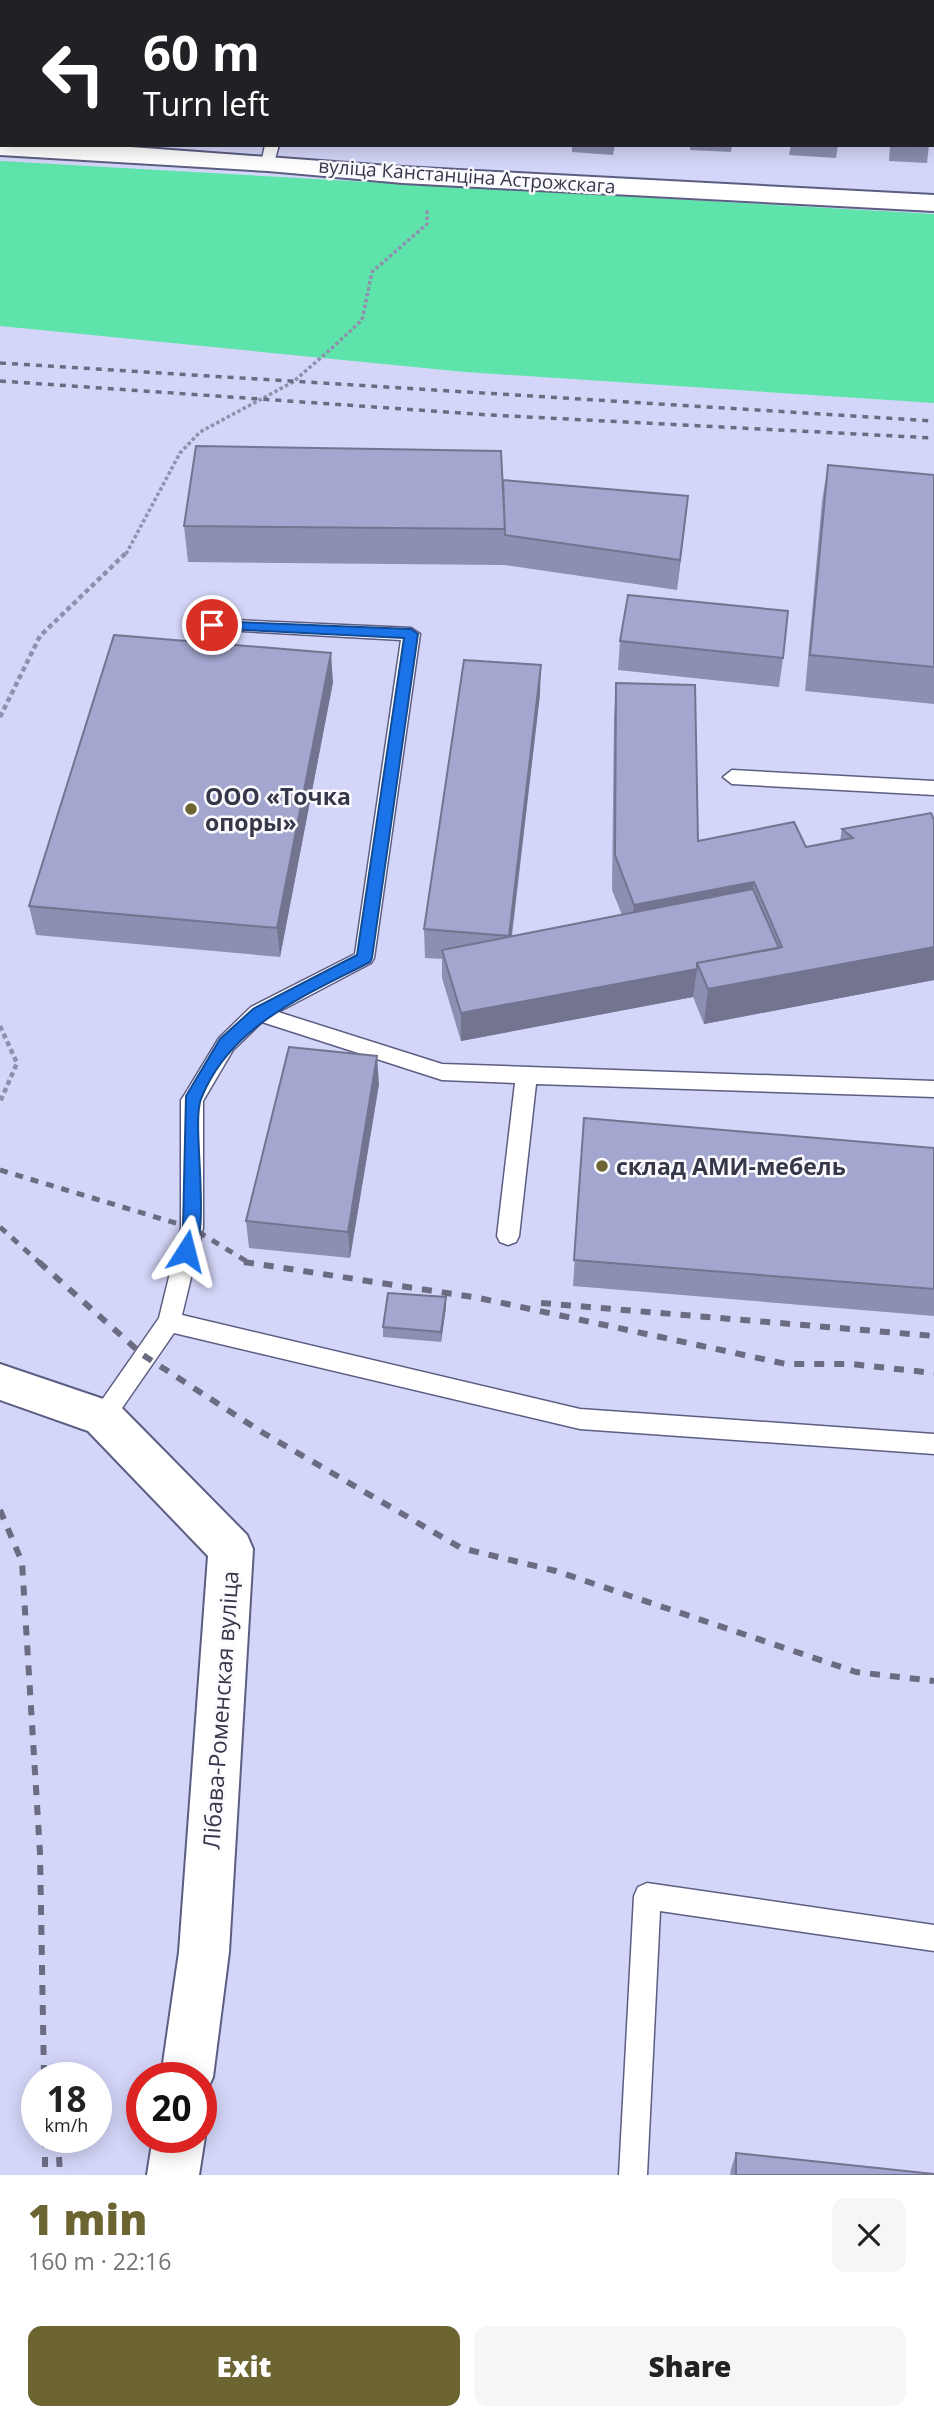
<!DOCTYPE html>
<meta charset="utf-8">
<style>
body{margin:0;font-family:"Open Sans",sans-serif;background:#f6f6f6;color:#222;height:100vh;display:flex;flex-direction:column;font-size:26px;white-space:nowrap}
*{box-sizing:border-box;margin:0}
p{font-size:23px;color:#767676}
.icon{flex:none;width:38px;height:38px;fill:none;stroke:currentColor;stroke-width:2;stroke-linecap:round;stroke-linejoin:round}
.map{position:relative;height:2175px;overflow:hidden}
.panel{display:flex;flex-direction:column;background:#fff;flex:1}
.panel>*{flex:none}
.hud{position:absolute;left:0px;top:0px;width:934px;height:147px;box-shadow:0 4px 18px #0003;background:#202124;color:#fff;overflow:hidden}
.speed{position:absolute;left:21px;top:2062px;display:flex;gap:14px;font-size:35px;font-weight:700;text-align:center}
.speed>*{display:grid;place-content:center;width:91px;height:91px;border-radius:50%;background:#fff;box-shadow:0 4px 18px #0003;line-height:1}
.speed small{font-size:18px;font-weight:400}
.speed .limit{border:10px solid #d22;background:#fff;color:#111}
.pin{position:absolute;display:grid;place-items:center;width:60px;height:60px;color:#fff;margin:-30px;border:4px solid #fff;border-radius:50%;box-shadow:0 2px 7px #0007}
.me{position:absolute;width:77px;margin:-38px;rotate:9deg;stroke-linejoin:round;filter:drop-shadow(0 0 5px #0008)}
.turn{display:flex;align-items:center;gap:24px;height:147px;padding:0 28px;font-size:32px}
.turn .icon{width:91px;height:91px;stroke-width:2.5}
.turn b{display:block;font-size:49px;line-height:60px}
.round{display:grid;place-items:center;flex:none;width:74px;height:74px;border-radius:14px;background:#f6f6f6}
.headline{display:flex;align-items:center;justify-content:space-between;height:119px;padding:0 28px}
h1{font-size:42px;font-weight:800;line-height:52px;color:#6c6532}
.primary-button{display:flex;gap:14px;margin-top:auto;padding:14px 28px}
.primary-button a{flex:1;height:80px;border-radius:14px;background:#6c6532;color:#fff;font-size:28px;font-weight:800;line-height:80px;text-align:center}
.primary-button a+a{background:#f6f6f6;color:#222}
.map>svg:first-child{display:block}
.green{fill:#5ee4aa}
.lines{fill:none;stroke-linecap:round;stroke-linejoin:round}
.service-casing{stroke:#5c5d82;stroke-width:3}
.minor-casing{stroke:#5c5d82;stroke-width:4}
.path-far1{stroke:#8f90ab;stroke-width:3.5;stroke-dasharray:3.5 2.5;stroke-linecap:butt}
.path{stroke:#8f90ab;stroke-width:4.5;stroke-dasharray:5 3.5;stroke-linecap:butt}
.service{fill:#fff;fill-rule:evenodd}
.minor{fill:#fff;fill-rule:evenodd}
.rail-far2{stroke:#6a6c82;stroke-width:3.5;stroke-dasharray:6 6;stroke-linecap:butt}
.rail-far1{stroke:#6a6c82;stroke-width:5;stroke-dasharray:8 8;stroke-linecap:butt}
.rail{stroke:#6a6c82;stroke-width:6;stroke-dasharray:10 10;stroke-linecap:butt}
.wall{fill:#8c8fb1}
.shaded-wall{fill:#727490}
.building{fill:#a3a6ce;stroke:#727490;stroke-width:2}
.route{fill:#1a73e8;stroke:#114b97;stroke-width:2}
.poi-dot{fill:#6c6532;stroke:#fafaff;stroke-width:2.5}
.labels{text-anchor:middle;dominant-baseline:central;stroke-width:5;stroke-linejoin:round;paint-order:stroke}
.far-street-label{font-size:19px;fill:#363748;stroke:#fafaff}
.poi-label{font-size:23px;font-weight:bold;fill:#363748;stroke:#fafaff;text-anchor:start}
.street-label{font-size:23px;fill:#363748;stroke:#fafaff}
</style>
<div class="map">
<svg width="934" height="2175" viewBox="0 0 934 2175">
<rect width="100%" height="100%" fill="#d4d6f9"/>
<path class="green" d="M0 161 934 214V403L465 372 0 326Z"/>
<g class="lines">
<g class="service-casing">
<path id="service" d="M298 0H312L297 2Z
M265 145H279L273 166H263L261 163Z
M212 619 411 628 420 634 374 958 371 963 278 1012 442 1064 934 1081V1097L536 1084 519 1236 516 1242 508 1245 500 1242 497 1236 515 1083 442 1080 262 1022 233 1050 203 1101V1228L182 1315 580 1409 934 1434V1454L580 1429 174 1333 111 1424 103 1427 95 1424 91 1417 95 1410 159 1318 181 1228V1100L185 1094 219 1038 251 1007 355 954 401 640 206 629 203 625Z
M732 770 934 781V795L732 784 723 777Z
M647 1883 934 1925V1951L660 1911 647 2175H619L634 1896 638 1887Z"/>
</g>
<g class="minor-casing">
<path id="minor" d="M459 0H520L521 2H460Z
M933 15H934V29H933Z
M0 139 2 145H104L403 167 934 195V211L403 183 268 171 0 155Z
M0 1364 118 1404 247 1535 253 1549 229 1952 213 2077 205 2095 201 2097V2077H161L179 1952 208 1556 88 1431 0 1400Z
M201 2128 205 2137 199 2175H147L153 2137H201Z"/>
</g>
<path class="path-far1" d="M126 554 180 453 200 432 293 382 332 348 362 320 372 272 427 224V209"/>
<path class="path" d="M0 717 40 636 127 552
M0 1026 17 1063 0 1102"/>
<use href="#service" class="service"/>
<use href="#minor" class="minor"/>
<path class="rail-far2" d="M0 363 934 421
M0 381 490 415 934 438"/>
<path class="rail-far1" d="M0 1170 192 1228 251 1264
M0 1227 41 1264"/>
<path class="rail" d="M39 1262 143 1355 260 1431 461 1548 556 1571 856 1672 934 1681
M244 1262 479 1298 786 1364H851L934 1373
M541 1303 934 1336
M0 1510 22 1562 40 1853 44 2077
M45 2137V2175
M58 2137 60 2175"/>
</g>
<path class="wall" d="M0 0H40V2H2V22H0Z
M124 0H185V2H124Z
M572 145H615L613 155 572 152Z
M690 145H732L731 152 690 150Z
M791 145H838L836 158 789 155Z
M890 145H929L927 163 889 161Z
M828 465 934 475V704L805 691 822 501Z
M503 480 688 496 677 590 504 565 188 562 184 526Z
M620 641 783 658 779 687 618 670Z
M333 682 280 957 36 935 29 906Z
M616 683 698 841 806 847 840 841 842 829 934 820V980L704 1024 693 997 461 1041 442 978V959L425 958 424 929 540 694 512 936 622 915 612 890 614 718Z
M379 1084 350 1258 249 1248 246 1221Z
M584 1118 934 1148V1316L573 1286Z
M446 1297V1307L441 1342 383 1337V1327Z
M736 2153 934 2175H730L731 2169Z"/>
<path class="shaded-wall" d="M29 0H40V2H28Z
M2 90V118L0 121V94Z
M688 496 685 526 677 590 680 560Z
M331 653 333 682 280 957 277 928Z
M541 665 540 694 508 964 509 936Z
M754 882 749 917 631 940 634 905Z
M934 947V980L704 1024 708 989Z
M697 969 693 997 461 1041V1013Z
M377 1056 379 1084 350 1258 348 1232Z
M446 1297V1307L441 1342V1332Z"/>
<path class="building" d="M0 0H29L28 2H0Z
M132 0H177V2Z
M244 0H289V2H244Z
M369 0 408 1 369 2Z
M0 81 2 82V90L0 94Z
M196 446 501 451 505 529 184 526Z
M828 465 934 475V667L810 655Z
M503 480 688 496 680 560 505 535Z
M628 595 788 611 783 658 620 641Z
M114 635 331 653 277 928 29 906Z
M464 660 541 665 509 936 424 929Z
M616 683 695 685 698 841 794 822 806 847 853 838 842 829 931 813 934 820V947L708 989 697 963 782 947 754 882 634 905 615 855Z
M753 889 779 948 697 963V969L461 1013 442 950Z
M289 1047 377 1056 348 1232 246 1221Z
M584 1118 934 1148V1289L574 1260Z
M388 1293 446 1297 441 1332 383 1327Z
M736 2153 934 2174V2175H736Z"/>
<path class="route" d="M212 621 411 629 418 634 372 958 370 962C305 996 230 1025 201 1099 190 1126 216 1248 186 1258L178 1251 183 1228 186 1096 220 1039 253 1009 357 955 404 638 207 628V622Z"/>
<g class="poi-dot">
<circle cx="191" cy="809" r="7"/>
<circle cx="602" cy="1166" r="7"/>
</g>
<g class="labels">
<g class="far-street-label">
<text transform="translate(467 176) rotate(4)">вуліца Канстанціна Астрожскага</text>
</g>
<g class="poi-label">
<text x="205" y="796">ООО «Точка<tspan x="205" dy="26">опоры»</tspan></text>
<text x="616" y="1166">склад АМИ-мебель</text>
</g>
<g class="street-label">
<text transform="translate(220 1710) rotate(-86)">Лібава-Роменская вуліца</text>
</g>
</g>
</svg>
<div class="speed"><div>18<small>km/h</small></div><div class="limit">20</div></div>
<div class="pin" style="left:212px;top:625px;background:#d93025"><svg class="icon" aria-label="arrive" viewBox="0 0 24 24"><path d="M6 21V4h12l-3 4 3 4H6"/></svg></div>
<svg class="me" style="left:186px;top:1251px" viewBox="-20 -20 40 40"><path d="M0-17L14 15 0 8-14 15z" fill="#1a73e8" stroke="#fff" stroke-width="4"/></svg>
<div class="hud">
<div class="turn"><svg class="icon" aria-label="left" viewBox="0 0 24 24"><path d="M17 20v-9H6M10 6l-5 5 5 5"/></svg><div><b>60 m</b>Turn left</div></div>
</div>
</div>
<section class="panel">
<div class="headline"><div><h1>1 min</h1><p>160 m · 22:16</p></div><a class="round"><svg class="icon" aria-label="close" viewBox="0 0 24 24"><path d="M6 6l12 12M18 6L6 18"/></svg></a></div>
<div class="primary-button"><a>Exit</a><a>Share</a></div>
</section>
